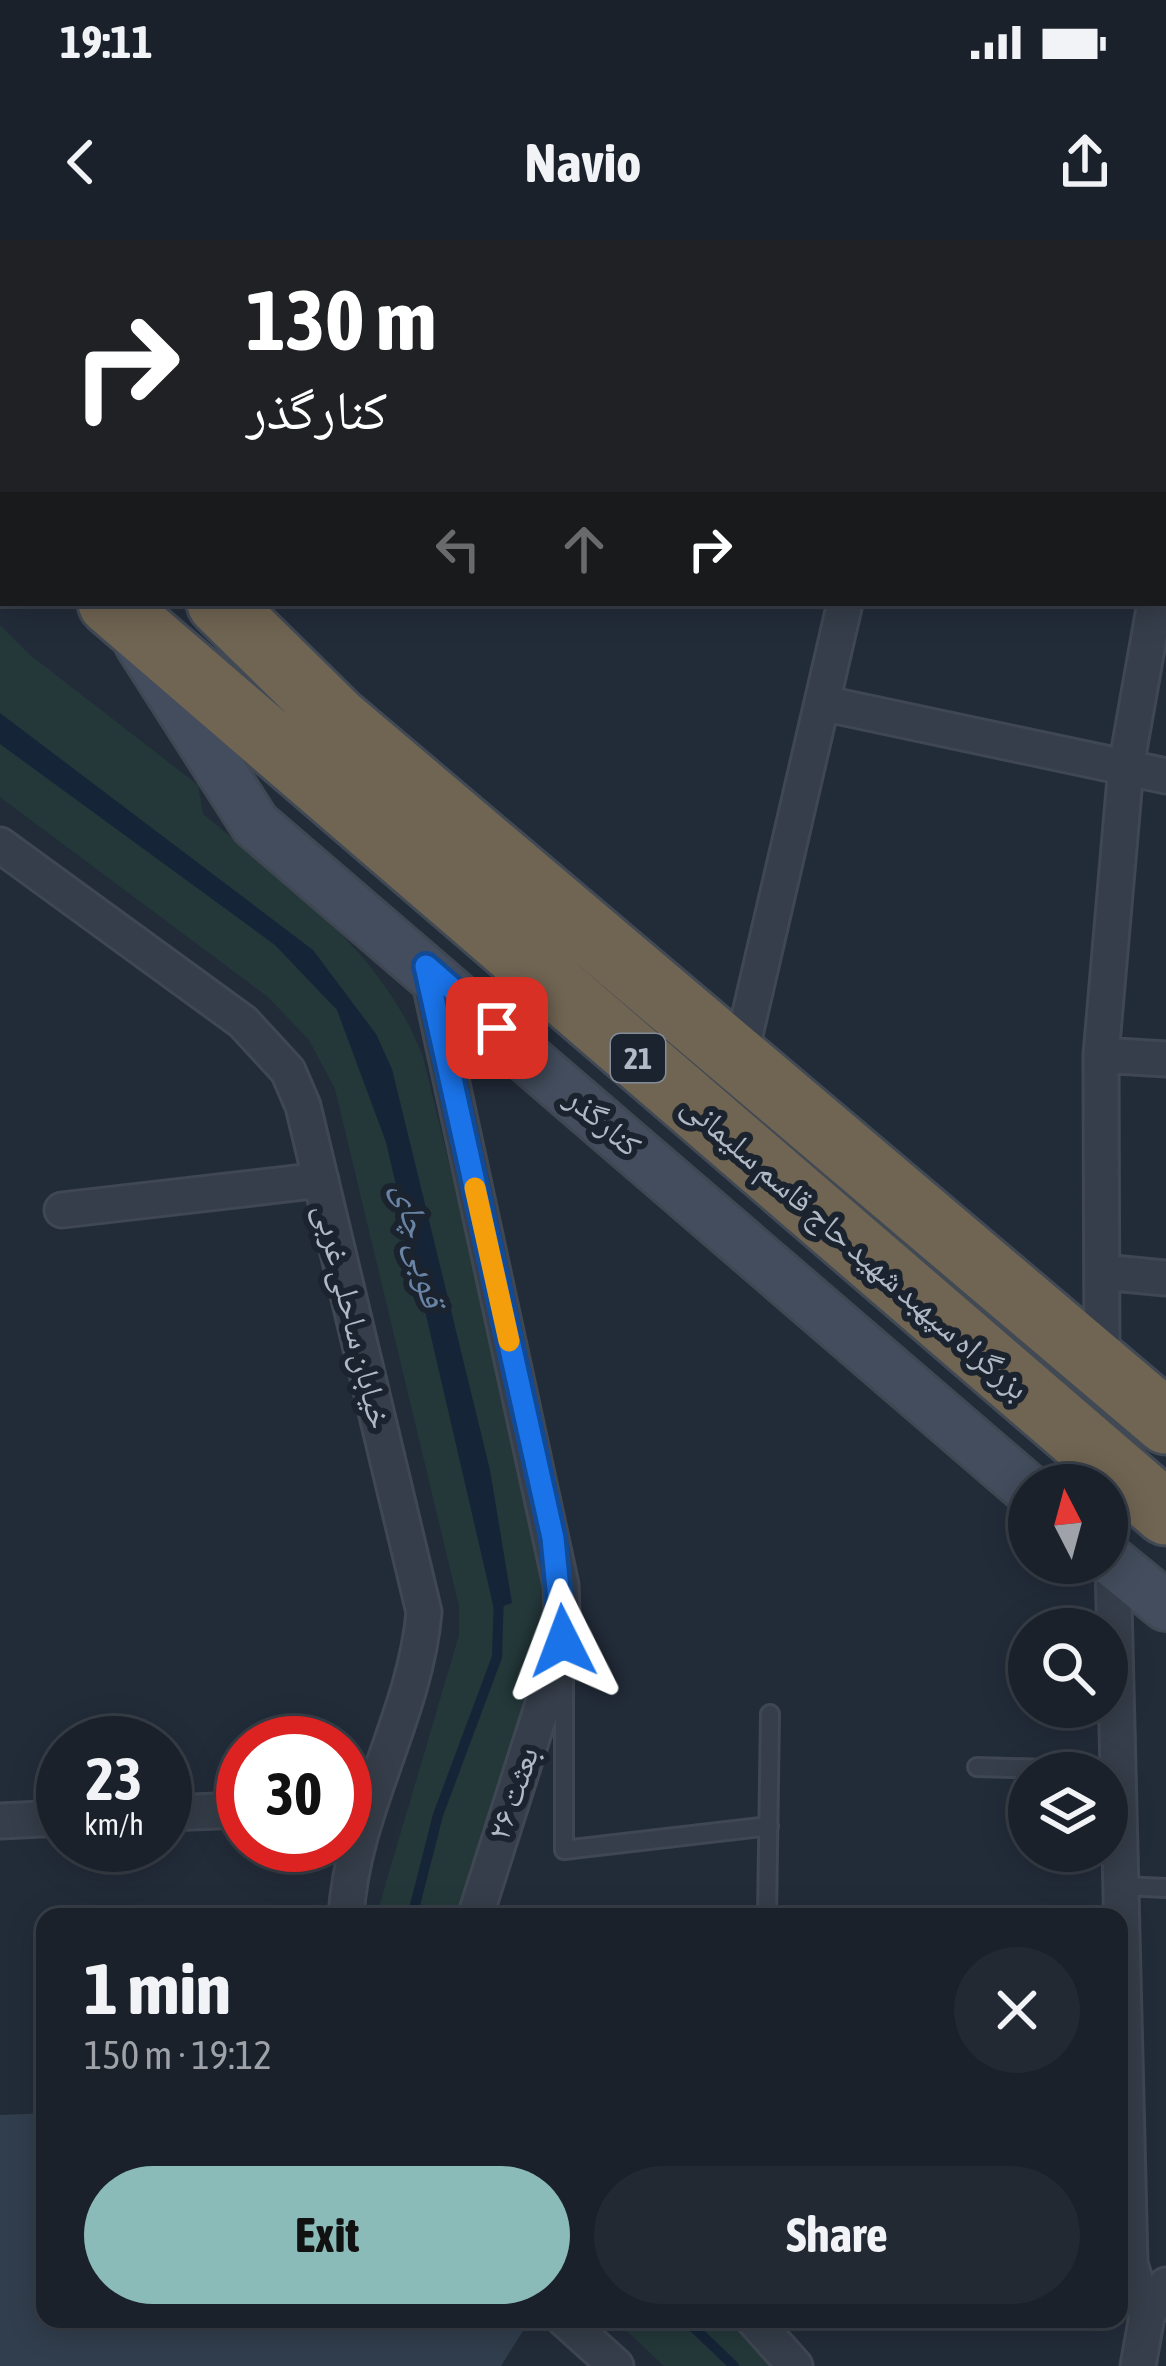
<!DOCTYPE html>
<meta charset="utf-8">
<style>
body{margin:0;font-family:"Asap Condensed","Noto Naskh Arabic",sans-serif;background:#232933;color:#f1f3f6;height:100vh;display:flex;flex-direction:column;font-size:45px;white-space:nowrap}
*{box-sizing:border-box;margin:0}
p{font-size:39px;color:#9fa3a9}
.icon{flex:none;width:66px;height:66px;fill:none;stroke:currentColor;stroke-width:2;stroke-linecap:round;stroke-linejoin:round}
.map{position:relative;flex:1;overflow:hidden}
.details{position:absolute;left:36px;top:1668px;width:1092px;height:420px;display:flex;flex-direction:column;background:#1a212b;border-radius:24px;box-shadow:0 6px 30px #0003,0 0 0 3px #383e47}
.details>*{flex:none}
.hud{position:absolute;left:0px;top:0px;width:1167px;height:366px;box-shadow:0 6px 30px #0003,0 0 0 3px #383e47;background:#202124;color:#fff;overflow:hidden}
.needle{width:78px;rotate:354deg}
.tools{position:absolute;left:1008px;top:1224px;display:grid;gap:24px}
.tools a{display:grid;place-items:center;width:120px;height:120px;border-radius:50%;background:#1a212b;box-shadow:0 6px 30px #0003,0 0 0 3px #383e47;font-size:60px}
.speed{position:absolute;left:36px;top:1476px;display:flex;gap:24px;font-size:60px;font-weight:700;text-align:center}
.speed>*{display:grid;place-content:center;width:156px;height:156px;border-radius:50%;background:#1a212b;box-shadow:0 6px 30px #0003,0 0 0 3px #383e47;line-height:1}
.speed small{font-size:30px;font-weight:400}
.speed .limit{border:18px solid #d22;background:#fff;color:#111}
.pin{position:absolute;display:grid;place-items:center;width:102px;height:102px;color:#fff;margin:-51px;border-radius:24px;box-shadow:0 6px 18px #0006}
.me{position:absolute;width:132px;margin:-66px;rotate:357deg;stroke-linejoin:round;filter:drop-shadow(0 0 9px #0008)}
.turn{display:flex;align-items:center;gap:42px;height:252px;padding:0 48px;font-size:54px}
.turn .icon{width:156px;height:156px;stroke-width:2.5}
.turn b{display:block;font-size:84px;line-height:102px}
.lanes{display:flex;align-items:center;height:114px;padding:0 48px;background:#0003;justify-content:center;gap:60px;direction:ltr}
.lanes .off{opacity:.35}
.round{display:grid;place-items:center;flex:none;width:126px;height:126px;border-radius:63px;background:#232933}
.overview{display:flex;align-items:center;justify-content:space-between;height:204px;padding:0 48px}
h1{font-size:72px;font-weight:700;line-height:90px}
.button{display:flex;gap:24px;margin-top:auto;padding:24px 48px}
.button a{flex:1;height:138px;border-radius:72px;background:#8bbbb9;color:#111;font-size:48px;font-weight:700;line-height:138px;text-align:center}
.button a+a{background:#232933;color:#f1f3f6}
.status{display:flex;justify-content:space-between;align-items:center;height:84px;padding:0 60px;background:#1a212b;direction:ltr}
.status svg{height:33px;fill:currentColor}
header{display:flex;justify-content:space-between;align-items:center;height:156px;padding:0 48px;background:#1a212b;font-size:54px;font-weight:700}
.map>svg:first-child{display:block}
.green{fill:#24383a}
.water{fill:#152437}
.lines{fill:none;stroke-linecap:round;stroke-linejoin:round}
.stream{stroke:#152437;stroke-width:10}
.building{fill:#313e4d}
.lane-casing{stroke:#3f4753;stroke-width:22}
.street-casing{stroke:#3f4753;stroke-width:39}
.secondary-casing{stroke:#3f4753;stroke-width:54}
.highway-casing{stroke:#404954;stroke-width:69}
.lane{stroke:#353e4a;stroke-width:16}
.street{stroke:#353e4a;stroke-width:33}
.secondary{stroke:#434d5d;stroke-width:48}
.highway{stroke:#706452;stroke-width:63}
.route-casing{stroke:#114b97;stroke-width:30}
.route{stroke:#1a73e8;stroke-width:21}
.slow{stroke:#f59e0b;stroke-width:21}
.labels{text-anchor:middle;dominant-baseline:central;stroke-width:12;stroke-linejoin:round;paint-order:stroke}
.shield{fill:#1b232e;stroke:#838c98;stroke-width:3}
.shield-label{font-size:30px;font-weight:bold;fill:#b0b9c6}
.street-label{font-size:33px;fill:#b0b9c6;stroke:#1b232e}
.water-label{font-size:36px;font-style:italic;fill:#6984a5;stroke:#1b232e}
</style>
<div class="status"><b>19:11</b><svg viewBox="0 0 49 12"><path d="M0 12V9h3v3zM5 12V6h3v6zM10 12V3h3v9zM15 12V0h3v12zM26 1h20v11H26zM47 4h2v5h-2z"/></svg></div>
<header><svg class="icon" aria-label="back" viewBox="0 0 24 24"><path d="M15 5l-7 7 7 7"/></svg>Navio<svg class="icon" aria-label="share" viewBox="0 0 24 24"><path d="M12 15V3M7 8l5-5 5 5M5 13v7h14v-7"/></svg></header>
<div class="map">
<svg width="1166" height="2126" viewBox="0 0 1166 2126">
<rect width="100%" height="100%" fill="#222c39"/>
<path class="green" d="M0 385 30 415 198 545 203 574C287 644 383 712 423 817L539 1293 548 1380 457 1677H376L459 1395V1366L335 849 309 800 268 757 0 557Z
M614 2079H731L777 2126H664Z"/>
<path class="water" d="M0 473 313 710 376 794 392 829 490 1230 512 1363 494 1369 386 902 337 770 275 705 0 504Z"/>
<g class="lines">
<path class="stream" d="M412 1677 438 1575 497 1417 499 1353
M685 2079 734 2126"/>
</g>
<path class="building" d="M45 1873V2079H511L523 2091 501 2126H0V1875Z"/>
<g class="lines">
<g class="lane-casing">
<path id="lane" d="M564 1432V1610L769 1586
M977 1527 1117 1531
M1122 1646 1166 1648
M767 1677 770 1474"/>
</g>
<g class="street-casing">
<path id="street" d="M358 3V0
M431 3 432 0
M739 3 740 0
M1164 315 1166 304
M822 463 1166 536
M0 605 243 782 288 831 303 866 424 1372C415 1477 352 1570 346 1677
M427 729 561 1345 563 1401 475 1677
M1101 815 1166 819
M739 821 845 363
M62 970 321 940
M1102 1032 1166 1038
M1102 1128 1101 815 1126 527 1155 363
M1113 1322 1130 2024 1147 2076
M165 1573 243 1570
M0 1581 63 1578
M564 2079 616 2126
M753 2079 795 2126
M1138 2126 1147 2076 1166 2045"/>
</g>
<g class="secondary-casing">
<path id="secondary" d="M382 0 394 3
M1164 193H1166
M140 404 255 584 1029 1250
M1107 1318 1166 1366"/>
</g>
<g class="highway-casing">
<path id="highway" d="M0 147 3 150
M0 259 3 262
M110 363 1166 1273
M219 363 337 479 1166 1182"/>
</g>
<use href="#lane" class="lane"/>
<use href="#street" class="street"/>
<use href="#secondary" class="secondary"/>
<use href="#highway" class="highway"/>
</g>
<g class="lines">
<g class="route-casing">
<path id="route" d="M497 788 426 726 553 1298 563 1401"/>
</g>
<use href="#route" class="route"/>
<path class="slow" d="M475 948 509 1101"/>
</g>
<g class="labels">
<rect class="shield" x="611" y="794" width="54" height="48" rx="9"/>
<g class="shield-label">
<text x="638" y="818">21</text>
</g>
<g class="street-label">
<text transform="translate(604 881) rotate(41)">کنارگذر</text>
<text transform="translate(856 1006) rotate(41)">بزرگراه سپهبد شهید حاج قاسم سلیمانی</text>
<text transform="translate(354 1076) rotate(76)">خیابان ساحلی غربی</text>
<text transform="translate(512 1553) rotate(-71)">بعثت ۲۶</text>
</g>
<g class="water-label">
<text transform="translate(421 1005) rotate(77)">قوبی چای</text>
</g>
</g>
</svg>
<div class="tools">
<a><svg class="needle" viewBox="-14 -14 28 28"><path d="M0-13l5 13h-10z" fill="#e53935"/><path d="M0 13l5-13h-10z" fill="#9fa3a9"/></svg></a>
<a><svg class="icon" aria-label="search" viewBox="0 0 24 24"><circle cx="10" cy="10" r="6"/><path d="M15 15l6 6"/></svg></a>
<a><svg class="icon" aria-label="layers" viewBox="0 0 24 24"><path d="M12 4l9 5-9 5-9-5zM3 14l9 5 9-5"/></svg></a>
</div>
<div class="speed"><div>23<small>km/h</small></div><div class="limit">30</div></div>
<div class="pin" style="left:497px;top:788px;background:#d93025"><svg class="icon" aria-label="arrive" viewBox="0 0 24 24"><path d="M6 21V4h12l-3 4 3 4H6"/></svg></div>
<svg class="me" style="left:563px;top:1401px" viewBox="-20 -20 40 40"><path d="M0-17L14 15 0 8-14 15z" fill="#1a73e8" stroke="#fff" stroke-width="4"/></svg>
<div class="hud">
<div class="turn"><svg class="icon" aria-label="right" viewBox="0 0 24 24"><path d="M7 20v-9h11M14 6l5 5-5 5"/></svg><div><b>130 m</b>کنارگذر</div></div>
<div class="lanes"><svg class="icon off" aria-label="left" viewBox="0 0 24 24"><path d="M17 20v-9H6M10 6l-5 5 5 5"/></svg><svg class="icon off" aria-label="ahead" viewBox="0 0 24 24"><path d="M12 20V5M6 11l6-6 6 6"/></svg><svg class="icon" aria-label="right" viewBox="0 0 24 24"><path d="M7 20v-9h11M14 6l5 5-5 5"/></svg></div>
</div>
<section class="details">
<div class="overview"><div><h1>1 min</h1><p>150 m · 19:12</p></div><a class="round"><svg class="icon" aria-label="close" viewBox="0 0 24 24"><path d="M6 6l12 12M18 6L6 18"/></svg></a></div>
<div class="button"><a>Exit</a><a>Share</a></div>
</section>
</div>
